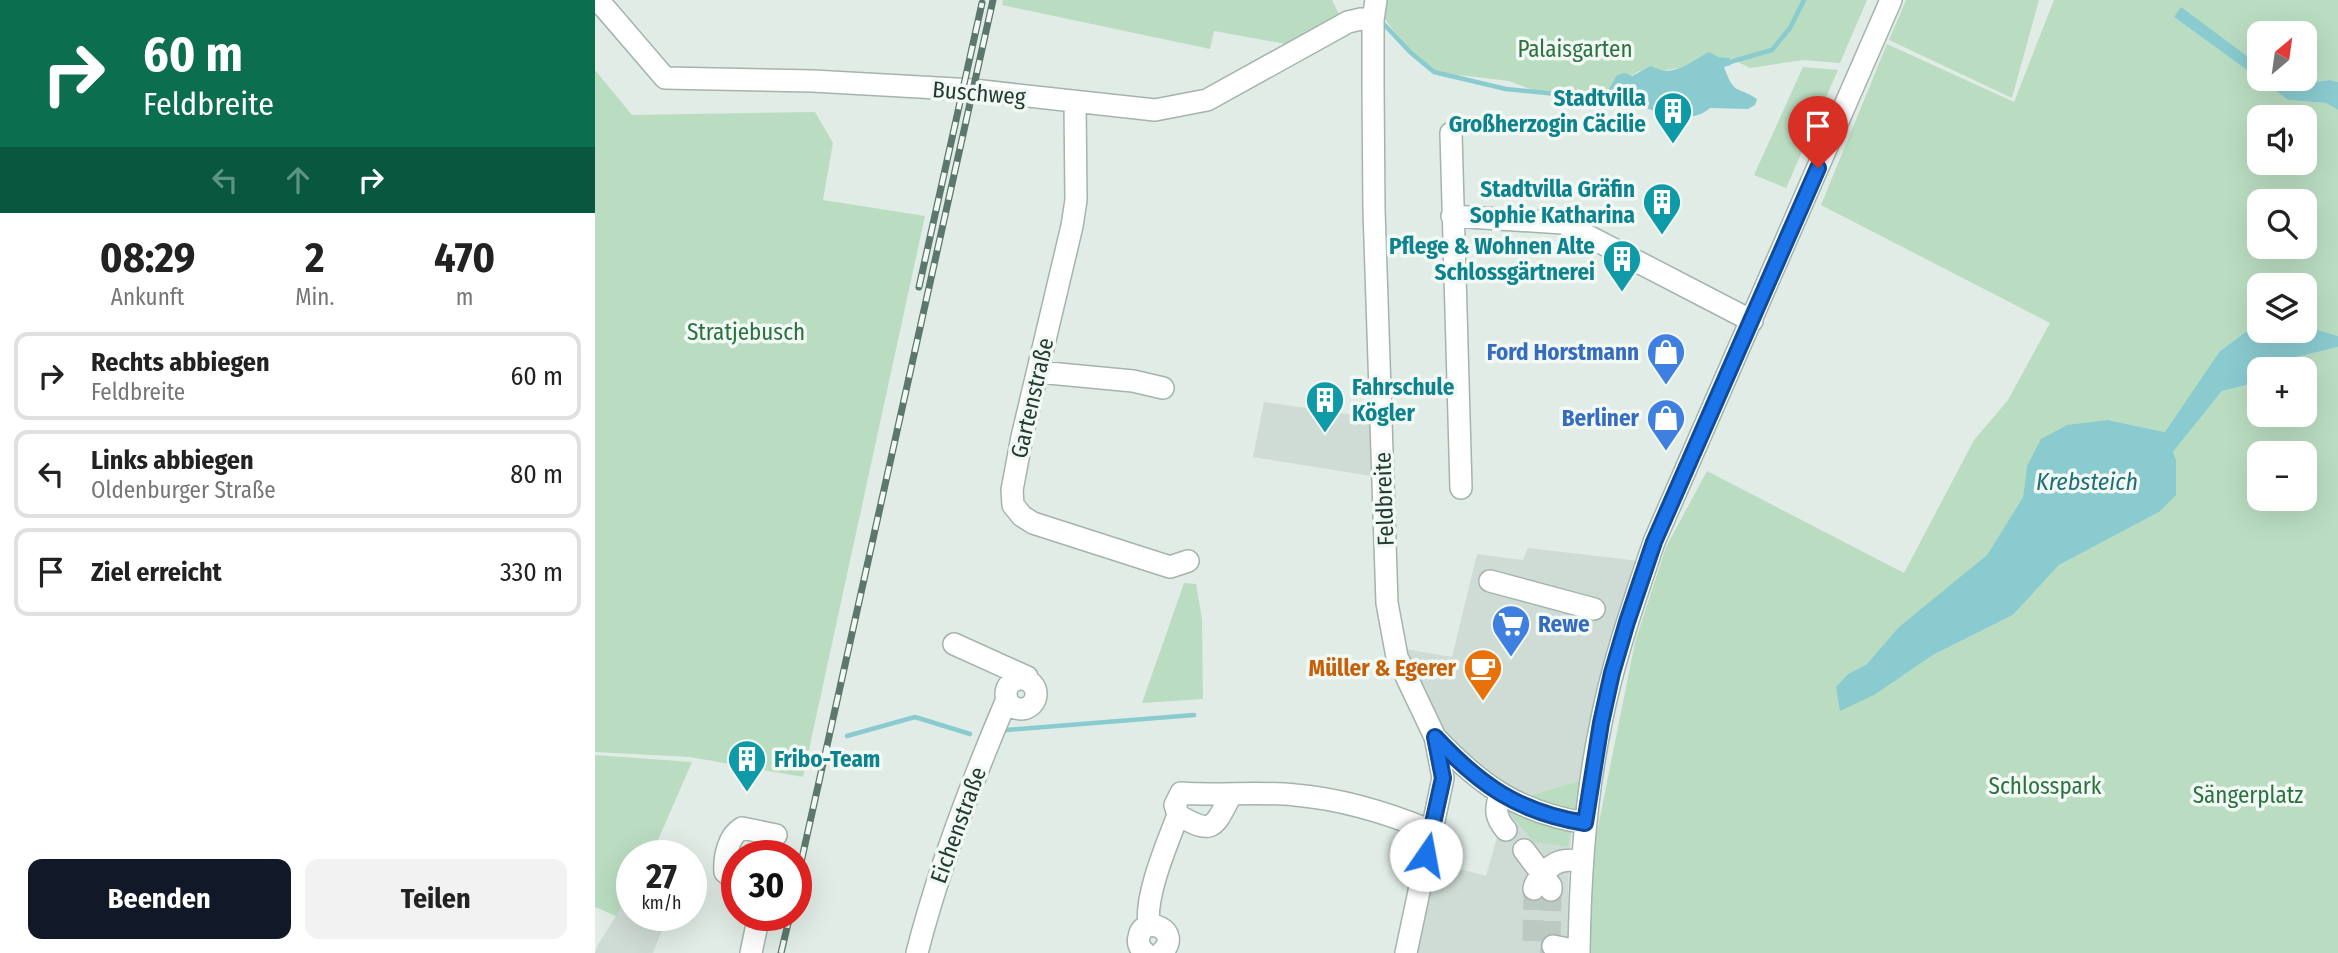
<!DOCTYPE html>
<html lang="de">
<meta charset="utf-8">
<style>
body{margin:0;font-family:"Fira Sans Condensed",sans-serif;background:#f2f2f2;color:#222;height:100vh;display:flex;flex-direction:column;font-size:26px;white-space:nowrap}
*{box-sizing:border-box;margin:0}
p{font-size:23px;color:#767676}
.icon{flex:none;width:38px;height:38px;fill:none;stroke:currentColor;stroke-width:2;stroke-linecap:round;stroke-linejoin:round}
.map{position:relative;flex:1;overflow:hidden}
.sheet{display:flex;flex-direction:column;background:#fff;width:595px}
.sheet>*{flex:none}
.top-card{background:#0b6e4f;color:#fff;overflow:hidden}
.needle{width:46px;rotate:29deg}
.controls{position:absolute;left:1652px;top:21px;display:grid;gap:14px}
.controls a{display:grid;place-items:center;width:70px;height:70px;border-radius:14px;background:#fff;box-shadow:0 7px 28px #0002;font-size:35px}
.speed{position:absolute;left:21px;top:840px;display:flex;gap:14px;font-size:35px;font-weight:700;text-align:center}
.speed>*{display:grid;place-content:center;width:91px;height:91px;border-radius:50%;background:#fff;box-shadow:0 7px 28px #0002;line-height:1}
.speed small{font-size:18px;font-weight:400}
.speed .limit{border:10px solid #d22;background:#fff;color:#111}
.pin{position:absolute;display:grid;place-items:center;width:60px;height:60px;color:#fff;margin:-72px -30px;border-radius:50% 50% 50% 0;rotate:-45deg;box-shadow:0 0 7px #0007}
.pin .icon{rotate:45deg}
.me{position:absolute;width:77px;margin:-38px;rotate:12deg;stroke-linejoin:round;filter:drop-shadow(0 0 5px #0008)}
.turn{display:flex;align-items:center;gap:24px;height:147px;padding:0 28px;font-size:32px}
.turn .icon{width:91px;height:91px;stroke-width:2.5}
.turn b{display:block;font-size:49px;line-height:60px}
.lanes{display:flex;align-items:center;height:66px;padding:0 28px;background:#0003;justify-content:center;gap:35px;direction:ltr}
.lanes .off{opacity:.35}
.eta{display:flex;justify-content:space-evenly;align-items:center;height:119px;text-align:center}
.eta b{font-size:42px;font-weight:700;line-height:49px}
.cta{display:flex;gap:14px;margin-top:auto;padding:14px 28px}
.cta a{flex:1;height:80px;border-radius:14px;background:#111827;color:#fff;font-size:28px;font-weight:700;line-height:80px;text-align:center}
.cta a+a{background:#f2f2f2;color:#222}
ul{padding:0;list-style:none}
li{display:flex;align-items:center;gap:21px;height:88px;margin:0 14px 10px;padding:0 14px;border:4px solid #e0e0e0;border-radius:14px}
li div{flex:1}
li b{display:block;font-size:26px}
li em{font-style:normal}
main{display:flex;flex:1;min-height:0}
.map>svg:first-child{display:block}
.built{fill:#cfdbd5}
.green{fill:#baddc1;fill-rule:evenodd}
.water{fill:#8acbd0}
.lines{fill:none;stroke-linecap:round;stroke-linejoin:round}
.stream{stroke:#8acbd0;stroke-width:4.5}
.minor-tunnel{stroke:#bbc9c2;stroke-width:21;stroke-dasharray:21 10;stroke-linecap:butt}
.minor-casing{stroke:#a4b4ad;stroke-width:24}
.minor{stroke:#fff;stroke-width:21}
.rail-casing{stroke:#5c786e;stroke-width:7}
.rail{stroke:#f2f8f4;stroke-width:4.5;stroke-dasharray:13;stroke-linecap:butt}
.route-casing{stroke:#114b97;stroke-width:18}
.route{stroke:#1a73e8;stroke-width:12}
.labels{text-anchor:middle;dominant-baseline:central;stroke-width:7;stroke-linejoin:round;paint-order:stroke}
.park-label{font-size:23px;fill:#2c7241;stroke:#f2f8f4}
.street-label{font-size:23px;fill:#223c33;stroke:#f2f8f4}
.culture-label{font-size:23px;font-weight:bold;fill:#0d838f;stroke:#f2f8f4;text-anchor:end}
.shop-label{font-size:23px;font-weight:bold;fill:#366cbe;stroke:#f2f8f4;text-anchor:end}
.food-label{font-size:23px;font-weight:bold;fill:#c56008;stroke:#f2f8f4;text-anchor:end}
.water-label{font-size:24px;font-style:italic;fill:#1d7077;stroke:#f2f8f4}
</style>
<main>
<section class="sheet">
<div class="top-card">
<div class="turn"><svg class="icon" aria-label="right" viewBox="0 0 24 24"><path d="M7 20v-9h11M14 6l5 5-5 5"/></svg><div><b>60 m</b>Feldbreite</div></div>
<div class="lanes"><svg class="icon off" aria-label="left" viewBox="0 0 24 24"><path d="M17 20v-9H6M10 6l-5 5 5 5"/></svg><svg class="icon off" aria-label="ahead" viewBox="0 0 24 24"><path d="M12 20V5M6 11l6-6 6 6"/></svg><svg class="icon" aria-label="right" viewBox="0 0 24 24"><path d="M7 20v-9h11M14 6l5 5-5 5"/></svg></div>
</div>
<div class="eta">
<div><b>08:29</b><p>Ankunft</p></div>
<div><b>2</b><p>Min.</p></div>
<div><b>470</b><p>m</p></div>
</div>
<ul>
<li><svg class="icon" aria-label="right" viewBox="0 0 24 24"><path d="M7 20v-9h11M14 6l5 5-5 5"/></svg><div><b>Rechts abbiegen</b><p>Feldbreite</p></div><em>60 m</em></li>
<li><svg class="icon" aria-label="left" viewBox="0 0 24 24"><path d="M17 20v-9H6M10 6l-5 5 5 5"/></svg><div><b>Links abbiegen</b><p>Oldenburger Straße</p></div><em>80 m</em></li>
<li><svg class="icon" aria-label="arrive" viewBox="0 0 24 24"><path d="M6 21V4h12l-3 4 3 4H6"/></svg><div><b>Ziel erreicht</b></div><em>330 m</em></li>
</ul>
<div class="cta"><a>Beenden</a><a>Teilen</a></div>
</section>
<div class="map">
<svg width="1743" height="953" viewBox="0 0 1743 953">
<rect width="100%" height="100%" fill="#e1ece6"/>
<path class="built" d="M669 402 786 419 788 478 658 457Z
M933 548 1053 562 996 777 930 797 870 768 799 647 857 657 882 554 928 560Z
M902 798 978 823 974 857 972 953H813L833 861 891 876 904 830Z
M37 891V915H73L58 953H0L4 943Z"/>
<path class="green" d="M408 0H737L744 14 691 44 619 31 615 49 407 5Z
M791 0H1272L1245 63 1208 60 1155 68 1135 58 1104 57 1097 63 1084 68 1065 71H1044L1014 89 1012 99 951 95 914 81 839 72 815 52 786 14Z
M1311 0H1444L1417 98 1294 40Z
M1459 0H1743V82L1735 80 1692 86 1683 79H1710V33H1664V65L1586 8 1579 17 1693 100 1731 103 1743 110V336L1710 326V285H1664V322L1625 351 1579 451 1627 391 1655 384 1664 379V415H1710V369H1681L1702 357 1743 347V953H990L996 862 1040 642 1071 547 1112 471 1309 573 1379 440 1413 400 1455 323 1226 205 1292 44 1419 102ZM1664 117H1710V163H1664ZM1664 201H1710V247H1664ZM1513 420 1571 432 1564 512 1464 565 1418 615 1338 655 1307 676 1253 674 1272 664 1334 604 1392 555 1428 497 1432 466ZM1664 453H1710V499H1664Z
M1208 67 1243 70 1191 188 1159 175Z
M0 70 37 115 220 112 238 143 228 200 330 216 208 777 95 757 0 752Z
M589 583 601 584 607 619 608 699 547 703Z
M0 755 97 762 56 856H37V891L21 916 0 907Z
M996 777 990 823 930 797Z
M906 804 976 824 973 847 939 842Z"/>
<path class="water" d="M1586 7 1664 65V79H1683L1693 86 1735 80 1743 82V110L1731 103 1693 100 1579 17Z
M1114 52 1123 57 1135 58 1136 65 1129 67C1140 97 1142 85 1162 99L1160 105 1153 109 1115 108C1094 127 1063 110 1039 105 1032 103 1023 104 1016 103L1012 99 1014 89 1022 75 1030 73 1037 76 1056 66C1078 79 1094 62 1114 52Z
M1664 322V331H1710V326L1743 336V347L1702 357 1681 369H1664V379L1655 384 1627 391 1578 452 1581 460V495L1564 512 1464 565 1418 615 1338 655 1279 695 1245 711 1241 687 1253 674 1272 664 1304 627 1392 555 1428 497 1432 466 1446 439 1472 425 1513 420 1570 432 1625 351Z"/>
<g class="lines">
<path class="stream" d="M786 21 815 52 839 72 911 89 1012 99
M1135 62 1177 50 1195 28 1209 0
M411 730 599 715
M252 736 320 717 375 734"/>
<path class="minor-tunnel" d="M939 889 938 943 955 945
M956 890 955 945 958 946"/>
<g class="minor-casing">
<path id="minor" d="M3 0 70 78 218 81 378 90 560 110 612 100 753 22 766 19 778 20
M781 0 778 20V85L779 210 792 603 802 657 840 737 848 778 811 953
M480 103 481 200 477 226 427 437 417 490 418 505 427 516 438 523 575 567 593 561
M856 133 866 488
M857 216 968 223 1157 321
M443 372 538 381 568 388
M895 581 999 609
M359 644 432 677 433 680
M411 694a15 15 0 1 1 30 0a15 15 0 1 1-30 0Z
M840 737C885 785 923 812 990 823
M905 794C900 810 900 817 911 830
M636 795C619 827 619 836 583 815L580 805 586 793C624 796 663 791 700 795 747 799 793 813 836 831
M929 850 956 886V890
M142 882 130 872C129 857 133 836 147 828L181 835
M939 889C940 882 943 880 948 875 960 859 969 860 988 860
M554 926C549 897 572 844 583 815
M958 946 983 951
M156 953 164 915
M322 953C344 866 377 781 412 699
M550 953C545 948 542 944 544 937 548 913 590 931 566 953
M984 953C985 876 990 798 1006 723 1018 661 1039 602 1059 542L1296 0"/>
</g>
<use href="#minor" class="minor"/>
<g class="rail-casing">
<path id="rail" d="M324 287 387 3
M201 885 398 0
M186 953 195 915"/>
</g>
<use href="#rail" class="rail"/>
</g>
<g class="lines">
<g class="route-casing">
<path id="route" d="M831 855 848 778 840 737C885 785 923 812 990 823L1006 723 1017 673 1032 622 1059 542 1223 168"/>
</g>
<use href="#route" class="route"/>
</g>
<defs>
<g id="building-pin" transform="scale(2.0125)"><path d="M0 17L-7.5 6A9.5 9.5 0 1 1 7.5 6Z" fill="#0f9aa8" stroke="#f2f8f4"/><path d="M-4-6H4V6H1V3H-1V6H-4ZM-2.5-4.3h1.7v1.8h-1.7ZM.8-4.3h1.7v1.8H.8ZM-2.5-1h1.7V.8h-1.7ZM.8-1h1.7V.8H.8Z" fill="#fff"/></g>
<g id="shop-pin" transform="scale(2.0125)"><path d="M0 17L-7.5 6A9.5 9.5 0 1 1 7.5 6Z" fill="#3f7fe0" stroke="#f2f8f4"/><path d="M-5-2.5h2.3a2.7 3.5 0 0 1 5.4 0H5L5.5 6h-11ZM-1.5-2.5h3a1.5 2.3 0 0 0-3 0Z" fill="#fff"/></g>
<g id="supermarket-pin" transform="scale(2.0125)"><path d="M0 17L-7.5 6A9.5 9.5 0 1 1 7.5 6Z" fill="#3f7fe0" stroke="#f2f8f4"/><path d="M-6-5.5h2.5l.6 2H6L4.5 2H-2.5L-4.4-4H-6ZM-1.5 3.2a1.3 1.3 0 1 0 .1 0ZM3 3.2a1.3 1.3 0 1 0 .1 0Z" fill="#fff"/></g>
<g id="cafe-pin" transform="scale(2.0125)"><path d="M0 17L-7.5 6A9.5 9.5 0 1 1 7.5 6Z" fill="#e8710a" stroke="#f2f8f4"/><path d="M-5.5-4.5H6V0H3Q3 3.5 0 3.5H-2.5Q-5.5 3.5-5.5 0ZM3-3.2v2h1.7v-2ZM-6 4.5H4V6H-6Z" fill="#fff"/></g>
</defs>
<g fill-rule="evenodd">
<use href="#building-pin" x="1078" y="111"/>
<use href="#building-pin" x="1067" y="202"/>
<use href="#building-pin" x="1027" y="259"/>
<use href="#shop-pin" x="1071" y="352"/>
<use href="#building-pin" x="730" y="400"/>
<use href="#shop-pin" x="1071" y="418"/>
<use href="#supermarket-pin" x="916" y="624"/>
<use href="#cafe-pin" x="888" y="668"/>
<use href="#building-pin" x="152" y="759"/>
</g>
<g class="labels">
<g class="park-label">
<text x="980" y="49">Palaisgarten</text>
<text x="151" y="332">Stratjebusch</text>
<text x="1450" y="786">Schlosspark</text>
<text x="1653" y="795">Sängerplatz</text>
</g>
<g class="street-label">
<text transform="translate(384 93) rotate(5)">Buschweg</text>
<text transform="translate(437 398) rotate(-77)">Gartenstraße</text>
<text transform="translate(789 499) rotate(-92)">Feldbreite</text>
<text transform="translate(363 825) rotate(-70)">Eichenstraße</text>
</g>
<g class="culture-label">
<text x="1051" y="98">Stadtvilla<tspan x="1051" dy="26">Großherzogin Cäcilie</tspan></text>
<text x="1040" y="189">Stadtvilla Gräfin<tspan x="1040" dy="26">Sophie Katharina</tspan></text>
<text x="1000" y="246">Pflege &amp; Wohnen Alte<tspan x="1000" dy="26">Schlossgärtnerei</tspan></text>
<text x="757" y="387" text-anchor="start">Fahrschule<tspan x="757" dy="26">Kögler</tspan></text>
<text x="179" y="759" text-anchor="start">Fribo-Team</text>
</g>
<g class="shop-label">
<text x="1044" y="352">Ford Horstmann</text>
<text x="1044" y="418">Berliner</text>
<text x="943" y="624" text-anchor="start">Rewe</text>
</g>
<g class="food-label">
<text x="861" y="668">Müller &amp; Egerer</text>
</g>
<g class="water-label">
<text x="1492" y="482">Krebsteich</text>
</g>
</g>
</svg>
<div class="controls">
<a><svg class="needle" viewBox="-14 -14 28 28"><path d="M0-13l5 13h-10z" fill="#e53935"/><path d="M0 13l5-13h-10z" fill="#767676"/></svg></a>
<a><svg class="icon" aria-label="sound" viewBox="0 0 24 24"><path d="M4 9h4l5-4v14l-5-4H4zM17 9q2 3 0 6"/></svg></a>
<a><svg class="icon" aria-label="search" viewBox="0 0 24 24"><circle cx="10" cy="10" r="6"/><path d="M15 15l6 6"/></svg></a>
<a><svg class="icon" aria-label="layers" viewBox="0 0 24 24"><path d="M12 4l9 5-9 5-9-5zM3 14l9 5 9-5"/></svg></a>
<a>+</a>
<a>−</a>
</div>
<div class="speed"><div>27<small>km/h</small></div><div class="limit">30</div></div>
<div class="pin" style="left:1223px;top:168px;background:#d93025"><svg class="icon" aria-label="arrive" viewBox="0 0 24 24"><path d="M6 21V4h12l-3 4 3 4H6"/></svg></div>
<svg class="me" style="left:831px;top:855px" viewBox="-20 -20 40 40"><circle r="19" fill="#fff"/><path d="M0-13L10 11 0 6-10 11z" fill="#1a73e8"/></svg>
</div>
</main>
